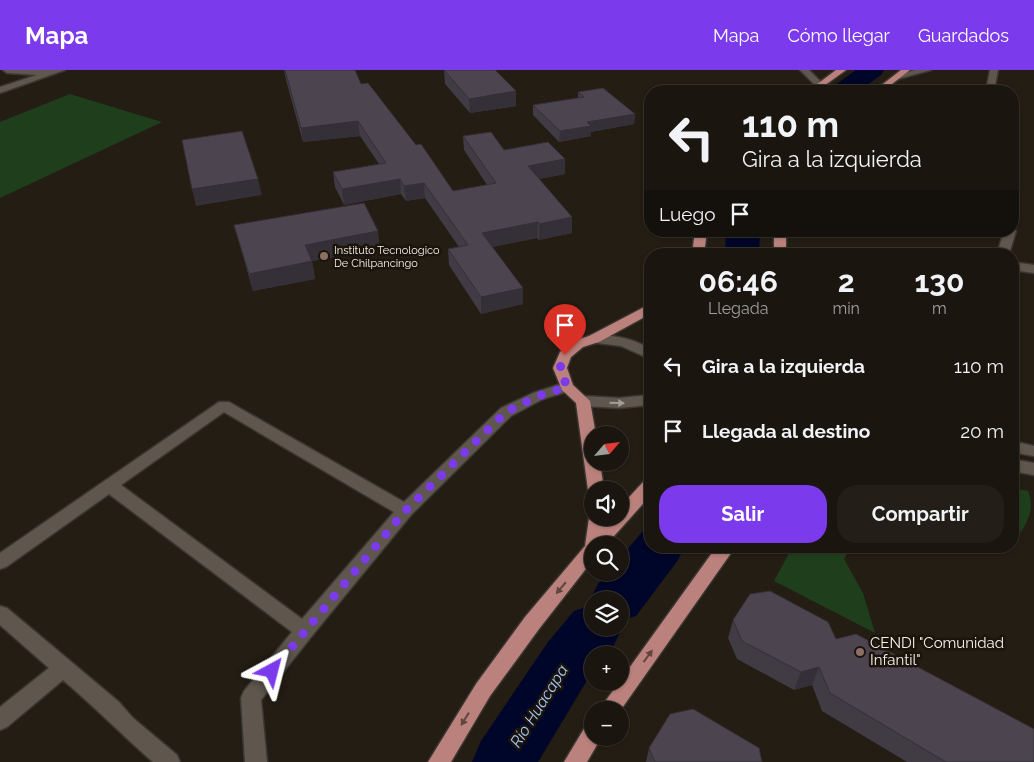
<!DOCTYPE html>
<html lang="es">
<meta charset="utf-8">
<style>
body{margin:0;font-family:Raleway,sans-serif;background:#231f18;color:#f1f3f6;height:100vh;display:flex;flex-direction:column;font-size:19px;white-space:nowrap}
*{box-sizing:border-box;margin:0}
p{font-size:16px;color:#9f9f9e}
.icon{flex:none;width:28px;height:28px;fill:none;stroke:currentColor;stroke-width:2;stroke-linecap:round;stroke-linejoin:round}
.map{position:relative;flex:1;overflow:hidden}
.panel{position:absolute;left:644px;top:178px;width:375px;height:305px;display:flex;flex-direction:column;background:#1a160f;border-radius:20px;box-shadow:0 1px 4px #0004,0 0 0 1px #38352f}
.panel>*{flex:none}
.hud{position:absolute;left:644px;top:15px;width:375px;height:152px;border-radius:20px;box-shadow:0 1px 4px #0004,0 0 0 1px #38352f;background:#1a160f;color:#f1f3f6;overflow:hidden}
.needle{width:32px;rotate:62deg}
.buttons{position:absolute;left:584px;top:356px;display:grid;gap:10px}
.buttons a{display:grid;place-items:center;width:45px;height:45px;border-radius:50%;background:#1a160f;box-shadow:0 1px 4px #0004,0 0 0 1px #38352f;font-size:25px}
.pin{position:absolute;display:grid;place-items:center;width:42px;height:42px;color:#fff;margin:-51px -21px;border-radius:50% 50% 50% 0;rotate:-45deg;box-shadow:0 0 5px #0007}
.pin .icon{rotate:45deg}
.me{position:absolute;width:55px;margin:-28px;rotate:38deg;stroke-linejoin:round;filter:drop-shadow(0 0 4px #0008)}
.turn{display:flex;align-items:center;gap:18px;height:105px;padding:0 15px;font-size:22px}
.turn .icon{width:65px;height:65px;stroke-width:2.5}
.turn b{display:block;font-size:35px;line-height:42px}
.then{display:flex;align-items:center;height:48px;padding:0 15px;background:#0003;gap:10px;font-size:19px}
.eta{display:flex;justify-content:space-evenly;align-items:center;height:85px;text-align:center}
.eta b{font-size:30px;font-weight:700;line-height:35px}
.primary-button{display:flex;gap:10px;margin-top:auto;padding:10px 15px}
.primary-button a{flex:1;height:58px;border-radius:20px;background:#7c3aed;color:#fff;font-size:20px;font-weight:700;line-height:58px;text-align:center}
.primary-button a+a{background:#231f18;color:#f1f3f6}
ul{padding:0;list-style:none}
li{display:flex;align-items:center;gap:15px;height:65px;padding:0 15px}
li div{flex:1}
li b{display:block;font-size:19px}
li em{font-style:normal}
header{display:flex;align-items:center;gap:30px;box-sizing:border-box;height:70px;padding:0 25px;background:#7c3aed;color:#fff}
header strong{font-size:24px}
nav{display:flex;gap:28px;margin-inline-start:auto;font-size:18px}
.map>svg:first-child{display:block}
.green{fill:#1f3f1c}
.lines{fill:none;stroke-linecap:round;stroke-linejoin:round}
.river{fill:#000629;fill-rule:evenodd}
.minor-casing{stroke:#3c3631;stroke-width:3}
.major-casing{stroke:#3c3631;stroke-width:3}
.minor{fill:#5f574d;fill-rule:evenodd}
.major{fill:#bb817c;fill-rule:evenodd}
.wall{fill:#413b44}
.shaded-wall{fill:#353037}
.building{fill:#4c454f;stroke:#353037}
.oneway{fill:#a39d94}
.oneway2{fill:#62453e}
.route{stroke:#7c3aed;stroke-width:9;stroke-dasharray:0 16.2}
.education-dot{fill:#8d6e63;stroke:#1a140b;stroke-width:2}
.labels{text-anchor:middle;dominant-baseline:central;stroke-width:5;stroke-linejoin:round;paint-order:stroke}
.far-poi-label{font-size:11px;fill:#f6f2eb;stroke:#1a140b;text-anchor:start}
.near-poi-label{font-size:15px;fill:#f6f2eb;stroke:#1a140b;text-anchor:start}
.near-water-label{font-size:16px;font-style:italic;fill:#a8c6fc;stroke:#1a140b}
</style>
<header>
<strong>Mapa</strong>
<nav><a>Mapa</a><a>Cómo llegar</a><a>Guardados</a></nav>
</header>
<div class="map">
<svg width="1034" height="692" viewBox="0 0 1034 692">
<rect width="100%" height="100%" fill="#231d14"/>
<path class="green" d="M70 24 162 52 0 128V52Z
M1013 418 1028 421C1034 437 1030 447 1021 462L1013 459Z
M793 476H851L844 489 863 523 875 563 774 511Z"/>
<g class="lines">
<path class="river" d="M856 0H884L881 5 859 21H830L834 16Z
M726 161H760L759 184H725Z
M650 459V476H685L678 490 636 546 620 551V530H592V535L590 530 598 514 608 502H620V488L642 462Z
M592 535V558H620V554L622 558 614 575 606 585H592V602L538 692H472L481 671 548 572 574 541Z"/>
<g class="minor-casing">
<path id="minor" d="M3 0C24 0 45 0 65 0L0 23V17L37 5 7 3Z
M800 0H809L824 15 817 17Z
M915 0H931L898 9 894 6Z
M990 0H998L994 21H986Z
M1012 158 1016 161 1009 184H997L1004 161H1012Z
M1012 192 1034 195V203L1012 200Z
M594 265C614 265 633 268 650 279V289L621 276 589 272 587 269 589 266Z
M567 312 572 314 574 317 572 320 543 329 511 346 411 445 311 567 261 630 267 692H245L241 628 244 621 292 562 109 424 6 497 0 499V483L219 332H229L404 432 501 338 533 323ZM224 342 394 442 302 549 121 415Z
M650 325V335L619 338 583 336 578 334 576 331 578 328 583 326 619 328Z
M1012 371 1034 376V386L1012 382Z
M1012 389 1034 393V405L1012 401Z
M0 536 7 538 119 632 133 648 177 685 180 692H153C122 665 94 636 63 610L7 657 0 660V637L49 598 0 555Z"/>
</g>
<g class="major-casing">
<path id="major" d="M836 0H846L817 21H808Z
M901 0H910L883 21H874Z
M695 161H707L704 184H692Z
M774 161H786V184H774Z
M650 234V244L599 272 583 277 571 287 567 298 573 315 590 331 596 365H592V392H600L604 420H592V425L590 424 588 420 576 333 562 320 553 298 560 282 573 271 589 266Z
M650 409V426L606 475H592V491L539 559 490 626 451 692H428L476 614 525 547 585 476 589 448 591 443H592V448H605V454L611 448H620V437L644 411Z
M717 476H736L620 641 599 640Z
M592 654V668H601L587 692H564L585 657Z"/>
</g>
<use href="#minor" class="minor"/>
<use href="#major" class="major"/>
</g>
<path class="wall" d="M284 0 361 14 416 75 453 121 487 115 464 80 463 66 504 80 565 104 539 109 572 147V163L539 170 537 168 492 177 523 234 481 244 449 195 448 179 459 177 425 128 406 131 401 124 344 135 335 117 333 102 379 94 360 66 303 72 286 10Z
M444 0 516 36 470 43 445 14Z
M578 22 635 44 634 54 591 62V66L559 72 533 45V35L578 28Z
M234 155 380 178 312 191 315 209 253 221Z
M733 550 836 569 1034 692H907L822 641 812 615 794 620 737 589 728 568Z
M649 678 762 692H646Z"/>
<path class="shaded-wall" d="M516 21V36L470 43 469 29Z
M635 44 634 54 591 62V66L559 72 560 61 587 52Z
M358 51 360 66 303 72 301 58Z
M565 89V104L528 111V96Z
M258 109 262 125 196 136 192 119Z
M400 109 401 124 344 135 342 119Z
M424 113 425 128 406 131 404 116Z
M572 147V163L539 170V154Z
M538 152 537 168 482 179V163Z
M378 161 380 178 308 192 305 175Z
M312 191 315 209 253 221 249 204Z
M523 218V234L481 244V227Z
M819 597 812 615 794 620 801 602Z"/>
<path class="building" d="M285 0H355L361 14 368 13 416 75 421 74 453 121 496 113 463 66 491 62 504 80 548 72 565 89 528 96 572 147 539 154 538 152 482 163 523 218 481 227 448 179 468 175 424 113 404 116 400 109 342 119 333 102 386 93 358 51 301 58Z
M444 0H495L516 21 469 29Z
M603 18 635 44 587 52 591 56 560 61 533 35 584 27 578 22Z
M242 61 258 109 192 119 182 70Z
M364 133 378 161 305 175 312 191 249 204 234 155Z
M770 521 828 552 836 569 856 564 1034 659V692H946L830 623 819 597 801 602 742 571 733 550 750 524Z
M693 639 759 678 762 692H655L649 678 670 644Z"/>
<defs><path id="oneway-solid" d="M-6-.8H1V-3.2L6.5 0L1 3.2V.8H-6Z" transform="scale(1.25)"/></defs>
<use class="oneway" href="#oneway-solid" transform="translate(617 333) rotate(1)"/>
<g class="oneway2">
<use href="#oneway-solid" transform="translate(561 518) rotate(130)"/>
<use href="#oneway-solid" transform="translate(648 586) rotate(-54)"/>
<use href="#oneway-solid" transform="translate(465 649) rotate(122)"/>
</g>
<g class="lines">
<path class="route" d="M272 601 405 441 506 342 538 326 567 317 560 298 565 285"/>
</g>
<g class="education-dot">
<circle cx="324" cy="186" r="5"/>
<circle cx="860" cy="582" r="5"/>
</g>
<g class="labels">
<g class="far-poi-label">
<text x="334" y="180">Instituto Tecnologico<tspan x="334" dy="13">De Chilpancingo</tspan></text>
</g>
<g class="near-poi-label">
<text x="870" y="573">CENDI "Comunidad<tspan x="870" dy="17">Infantil"</tspan></text>
</g>
<g class="near-water-label">
<text transform="translate(539 636) rotate(-58)">Río Huacapa</text>
</g>
</g>
</svg>
<div class="buttons">
<a><svg class="needle" viewBox="-14 -14 28 28"><path d="M0-13l5 13h-10z" fill="#e53935"/><path d="M0 13l5-13h-10z" fill="#9f9f9e"/></svg></a>
<a><svg class="icon" aria-label="sound" viewBox="0 0 24 24"><path d="M4 9h4l5-4v14l-5-4H4zM17 9q2 3 0 6"/></svg></a>
<a><svg class="icon" aria-label="search" viewBox="0 0 24 24"><circle cx="10" cy="10" r="6"/><path d="M15 15l6 6"/></svg></a>
<a><svg class="icon" aria-label="layers" viewBox="0 0 24 24"><path d="M12 4l9 5-9 5-9-5zM3 14l9 5 9-5"/></svg></a>
<a>+</a>
<a>−</a>
</div>
<div class="pin" style="left:565px;top:285px;background:#d93025"><svg class="icon" aria-label="arrive" viewBox="0 0 24 24"><path d="M6 21V4h12l-3 4 3 4H6"/></svg></div>
<svg class="me" style="left:272px;top:601px" viewBox="-20 -20 40 40"><path d="M0-17L14 15 0 8-14 15z" fill="#7c3aed" stroke="#fff" stroke-width="4"/></svg>
<div class="hud">
<div class="turn"><svg class="icon" aria-label="left" viewBox="0 0 24 24"><path d="M17 20v-9H6M10 6l-5 5 5 5"/></svg><div><b>110 m</b>Gira a la izquierda</div></div>
<div class="then">Luego<svg class="icon" aria-label="arrive" viewBox="0 0 24 24"><path d="M6 21V4h12l-3 4 3 4H6"/></svg></div>
</div>
<section class="panel">
<div class="eta">
<div><b>06:46</b><p>Llegada</p></div>
<div><b>2</b><p>min</p></div>
<div><b>130</b><p>m</p></div>
</div>
<ul>
<li><svg class="icon" aria-label="left" viewBox="0 0 24 24"><path d="M17 20v-9H6M10 6l-5 5 5 5"/></svg><div><b>Gira a la izquierda</b></div><em>110 m</em></li>
<li><svg class="icon" aria-label="arrive" viewBox="0 0 24 24"><path d="M6 21V4h12l-3 4 3 4H6"/></svg><div><b>Llegada al destino</b></div><em>20 m</em></li>
</ul>
<div class="primary-button"><a>Salir</a><a>Compartir</a></div>
</section>
</div>
